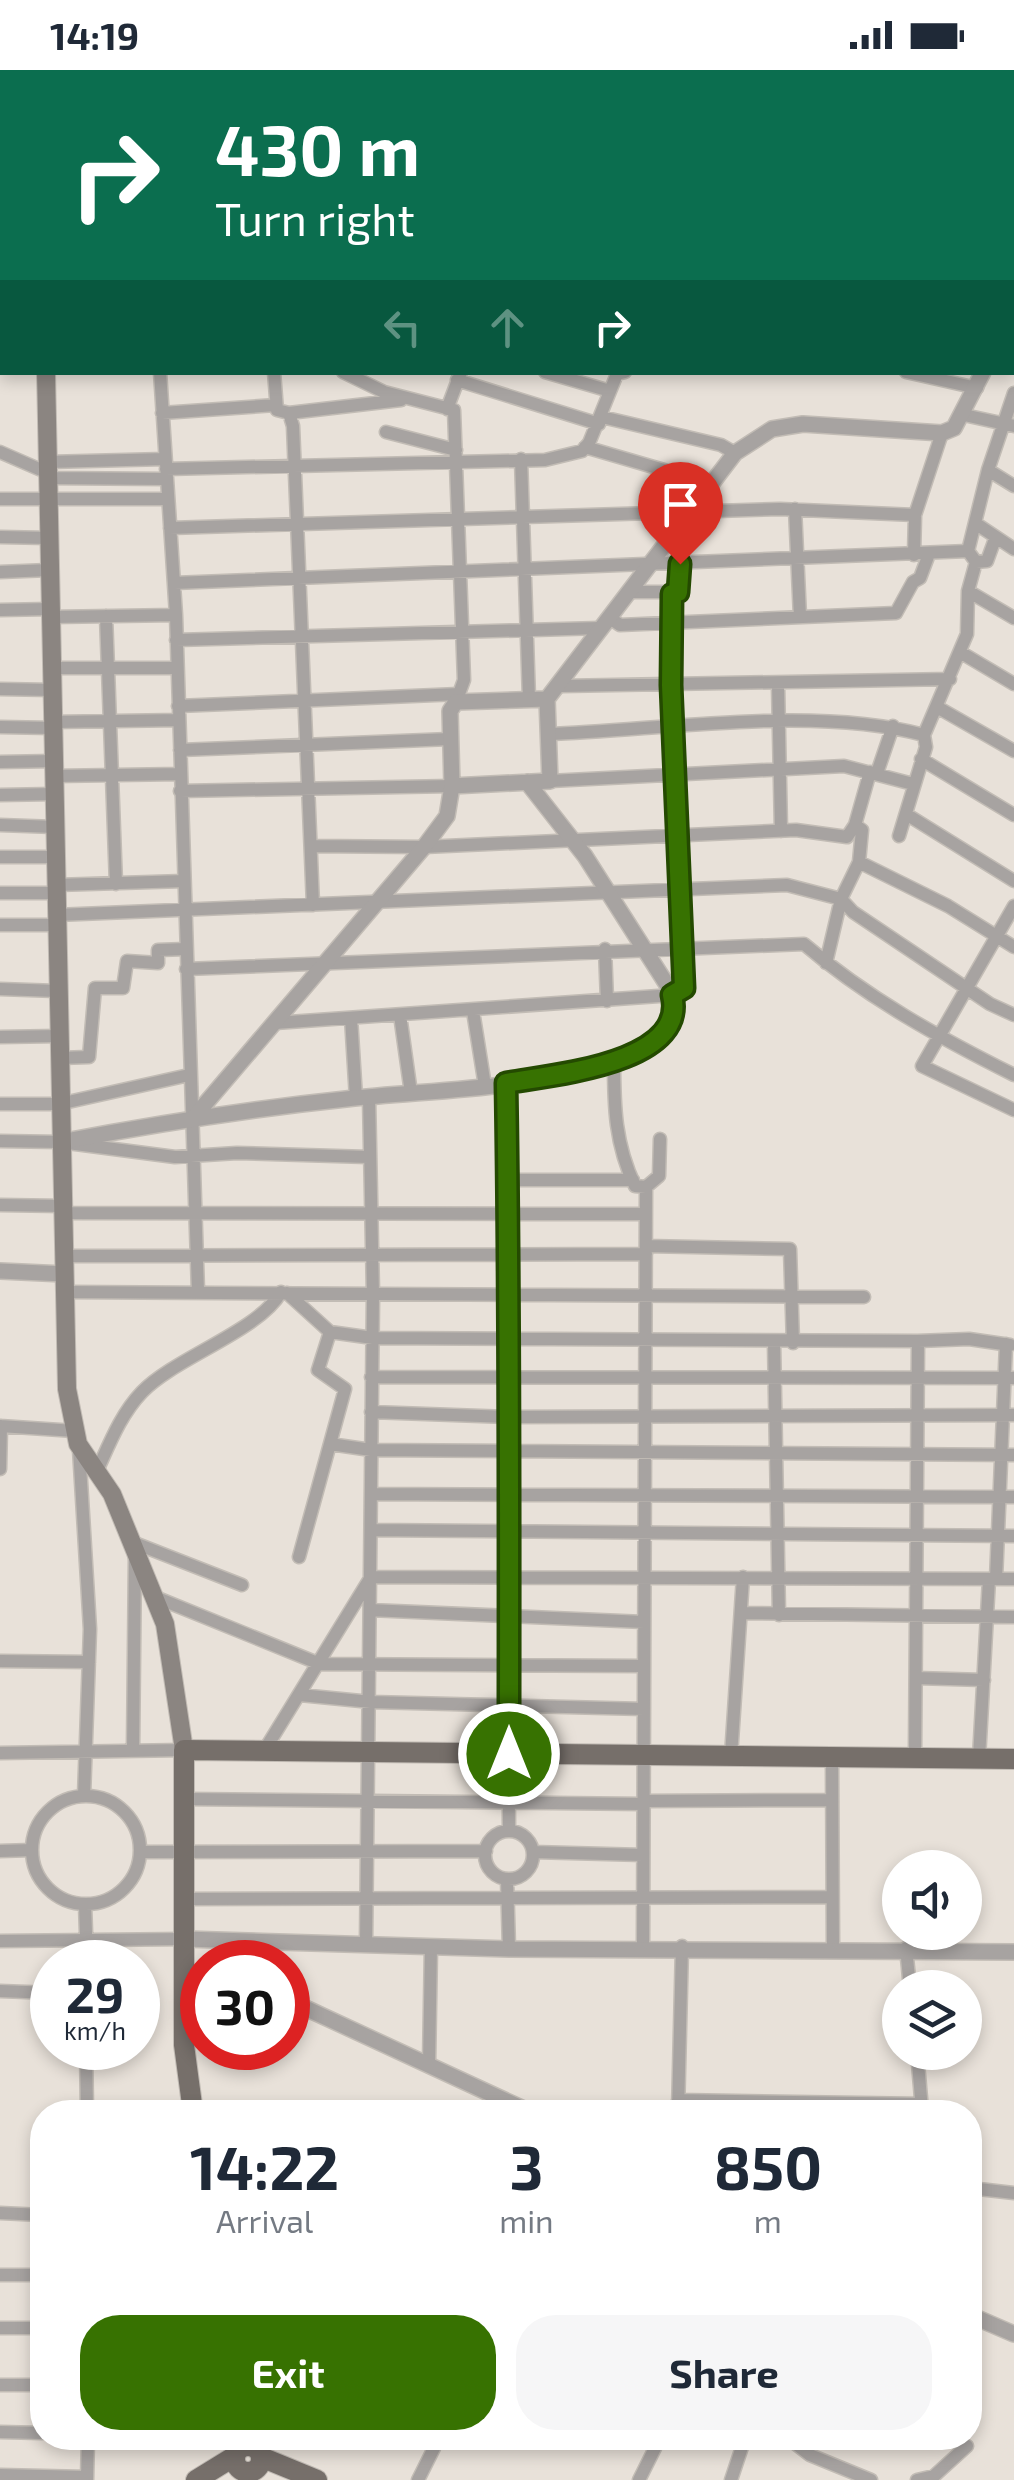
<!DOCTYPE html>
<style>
body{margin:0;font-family:"Exo 2",sans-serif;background:#f6f6f7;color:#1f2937;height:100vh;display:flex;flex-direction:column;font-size:38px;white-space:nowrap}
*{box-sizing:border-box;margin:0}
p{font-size:32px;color:#747a83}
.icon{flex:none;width:55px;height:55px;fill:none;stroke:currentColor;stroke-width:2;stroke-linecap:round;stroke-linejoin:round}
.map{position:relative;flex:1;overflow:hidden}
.side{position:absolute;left:30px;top:2030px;width:952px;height:350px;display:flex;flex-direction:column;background:#fff;border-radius:40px;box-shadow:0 5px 15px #0003}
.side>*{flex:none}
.hud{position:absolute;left:0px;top:0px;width:1015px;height:305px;box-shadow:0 5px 15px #0003;background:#0b6e4f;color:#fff;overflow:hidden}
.buttons{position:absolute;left:882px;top:1780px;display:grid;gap:20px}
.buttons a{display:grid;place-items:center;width:100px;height:100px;border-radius:50%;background:#fff;box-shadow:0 5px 15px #0003;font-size:50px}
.speed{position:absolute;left:30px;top:1870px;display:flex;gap:20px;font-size:50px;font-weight:700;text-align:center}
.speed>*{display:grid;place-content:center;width:130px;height:130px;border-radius:50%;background:#fff;box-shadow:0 5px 15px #0003;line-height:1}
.speed small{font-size:25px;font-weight:400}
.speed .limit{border:15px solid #d22;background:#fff;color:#111}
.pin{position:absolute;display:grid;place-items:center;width:85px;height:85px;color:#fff;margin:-102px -42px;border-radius:50% 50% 50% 0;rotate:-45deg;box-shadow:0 0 10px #0007}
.pin .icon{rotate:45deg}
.me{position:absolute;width:110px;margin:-55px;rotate:0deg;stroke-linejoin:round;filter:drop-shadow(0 0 8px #0008)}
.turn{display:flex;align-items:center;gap:35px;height:210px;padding:0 50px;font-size:45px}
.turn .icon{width:130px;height:130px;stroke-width:2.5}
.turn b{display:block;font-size:70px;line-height:85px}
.lanes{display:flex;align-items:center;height:95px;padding:0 50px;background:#0003;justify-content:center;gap:50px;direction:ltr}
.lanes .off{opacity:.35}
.eta{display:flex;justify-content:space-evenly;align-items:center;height:170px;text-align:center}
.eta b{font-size:60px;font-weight:700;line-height:70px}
.cta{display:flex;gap:20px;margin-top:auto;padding:20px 50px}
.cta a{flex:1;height:115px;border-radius:40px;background:#377201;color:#fff;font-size:40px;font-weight:700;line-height:115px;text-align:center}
.cta a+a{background:#f6f6f7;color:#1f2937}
.status{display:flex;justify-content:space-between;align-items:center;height:70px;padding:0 50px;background:#fff;direction:ltr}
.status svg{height:28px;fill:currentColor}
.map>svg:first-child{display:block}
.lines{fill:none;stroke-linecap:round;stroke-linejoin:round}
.minor-casing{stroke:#c2bcb5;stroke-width:15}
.tertiary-casing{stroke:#c2bcb5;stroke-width:18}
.secondary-casing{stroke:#c2bcb5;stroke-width:20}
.primary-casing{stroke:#c2bcb5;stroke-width:22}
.minor{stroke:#a7a3a1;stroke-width:12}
.tertiary{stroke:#a7a3a1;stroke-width:15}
.secondary{stroke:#8b8581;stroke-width:18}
.primary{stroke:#766f6a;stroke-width:20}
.route-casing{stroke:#244a01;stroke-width:25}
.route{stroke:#377201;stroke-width:18}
</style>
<div class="status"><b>14:19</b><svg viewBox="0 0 49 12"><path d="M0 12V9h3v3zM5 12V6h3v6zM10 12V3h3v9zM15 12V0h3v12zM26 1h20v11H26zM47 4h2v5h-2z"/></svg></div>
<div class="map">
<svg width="1014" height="2410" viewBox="0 0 1014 2410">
<rect width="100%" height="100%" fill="#e8e1d9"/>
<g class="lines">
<g class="minor-casing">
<path id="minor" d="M71 0V2
M141 0V2
M285 0V2
M879 0 884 2
M528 2V0
M1012 66 1014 67
M1012 127H1014
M1012 189 1014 190
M0 197H2
M0 249H2
M0 288H2
M160 302 176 545 198 1222
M274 302 277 340 289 343 293 356 313 835
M343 302 384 322 454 340 464 610 456 632
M545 302 610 321
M906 302 977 318
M457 310 599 354
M447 339 461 302
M162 343 276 335
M289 343 401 330
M964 345 1014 356
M602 347 721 375 735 383
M386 362 456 380
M585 377 712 414
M0 382 48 403
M521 389 529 629
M48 392 165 389
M166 399 545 390 582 381 589 373 617 304 625 302
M988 400 1014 416
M48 408 167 409
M0 429H168
M795 439 800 547
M975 453 1014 479
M170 458 780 439 915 445
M0 467 49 468
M968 481 988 400 1014 323
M914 485 915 445 942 363
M0 502 49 500
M174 513 968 481 976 492
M968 521 1014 548
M630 522H678L680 494
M0 540 50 539
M106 546 116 814
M51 547 176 545
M610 548 620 555 896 543 913 512 920 508 929 484
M176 570 601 558
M960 582 1014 614
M52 598H177
M778 614 781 761
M561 616 950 609
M0 619 52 620
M178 636 459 624
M937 637 1014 681
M53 652 179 650
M0 657 53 658
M548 664C663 660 814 635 924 665
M180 680 450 669
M921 689 1014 745
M0 692 54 691
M877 703 893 656
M54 706 180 704
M550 711 844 696 913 714
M180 721 452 716
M0 725 54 724
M906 744 1014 811
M0 755 55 757
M899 766 926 677 924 665 967 564 968 521 976 492 987 491 995 469
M312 776 424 777 796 760 847 767 855 755
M0 787H55
M859 792 948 836 1014 877
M56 815 184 811
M0 823H56
M1014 836 922 996 1014 1040
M56 845 787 815 841 829 853 842 990 934 1014 945
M0 855H56
M605 879 607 931
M826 893 841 829 859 792 862 760 855 755 870 702
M186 899 804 874C867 928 940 968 1014 1005
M0 919 57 921
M473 941 485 1016
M400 945 411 1023
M351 948 356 1028
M275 953 673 925 683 918 671 615 672 524
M0 967 58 966
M59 988 89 987 95 918H123L127 891 158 893V880L186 879
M614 991C614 1037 615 1074 635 1116L646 1117 643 1877
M507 1013 512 1183 506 1270 509 1761
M0 1034H59L189 1005
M0 1071 60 1072 175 1087 237 1083 368 1087
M508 1110H633
M646 1117 659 1106 660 1069
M0 1135 63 1136
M63 1143 645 1144
M646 1176 790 1179 793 1273
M65 1186 646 1184
M66 1222 864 1227
M287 1223 330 1262 373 1268 918 1271 915 1686
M918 1271 969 1269 1010 1275
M774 1272 779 1545
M371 1307 1014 1308
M371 1342 508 1347 1014 1345
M0 1356 75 1361
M330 1374 371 1380 1014 1385
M79 1379 90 1559 84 1726
M0 1399 1 1356
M96 1403C109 1375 120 1345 142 1322 176 1287 259 1261 281 1222
M372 1424 1014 1427
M371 1460 1014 1466
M132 1472 242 1515
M299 1487 345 1319 318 1300 330 1262
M996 1509 1006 1274
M155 1527 320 1594 644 1596
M370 1540 644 1552
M743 1543 1014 1547
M0 1591 89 1592
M916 1608 984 1610
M300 1625 371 1632 644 1639
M133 1680 135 1486
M264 1681 371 1507 1014 1509
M0 1683 184 1680
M731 1686 743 1507
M832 1686 833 1877
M979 1688 989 1509
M32 1780a54 54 0 1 1 108 0a54 54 0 1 1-108 0Z
M186 1729 644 1734
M645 1731 832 1730
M485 1785a24 24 0 1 1 48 0a24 24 0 1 1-48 0Z
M0 1781 32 1780
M140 1782 486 1781
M533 1782 643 1785
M507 1809 509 1879
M184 1829 832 1827
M85 1834 87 1892
M0 1871 185 1869
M366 1874 373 1225 369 1027
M906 1878 910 1918
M0 1921 52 1923
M86 1978 87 2042
M917 1982 922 2040
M429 1995 431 1876
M678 2030 922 2034
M678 2042 682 1876
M970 2118 1014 2123
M0 2143 42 2145
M0 2205H42
M0 2258H42
M0 2315H42
M0 2362 42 2363
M788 2368 810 2385 871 2410
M0 2405 87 2407
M87 2410 88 2368
M418 2410 439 2368
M639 2410 660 2368
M731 2410 745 2368
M917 2410 934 2406 967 2376"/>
</g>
<g class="tertiary-casing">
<path id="tertiary" d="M1012 232 1014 229
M547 629 550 711 452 716 450 641 456 632 547 629 735 383 772 359 803 354 942 363 954 358 983 302
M194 1047 424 777 447 746 452 716
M60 1072C155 1054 250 1039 346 1029 438 1019 538 1020 625 988 651 978 684 952 671 921L585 786 527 712
M0 1201 64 1204
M185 1869 509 1879 1014 1882
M288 1930 530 2042
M970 2245 1014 2264"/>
</g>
<g class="secondary-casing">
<path id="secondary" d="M37 0V2
M46 302 67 1319 78 1374 112 1424 165 1554 184 1680"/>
</g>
<g class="primary-casing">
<path id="primary" d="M193 2042 184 1975V1680L1014 1689
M235 2389a13 13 0 1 1 26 0a13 13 0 1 1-26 0Z
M261 2387 317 2410
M196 2410 235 2386"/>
</g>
<use href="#minor" class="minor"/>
<use href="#tertiary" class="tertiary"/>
<use href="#secondary" class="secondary"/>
<use href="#primary" class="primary"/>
</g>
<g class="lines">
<g class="route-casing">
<path id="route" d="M509 1684C509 1460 510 1237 506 1013 550 1005 689 994 672 925L684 918 671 615 672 524 678 522 680 494"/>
</g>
<use href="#route" class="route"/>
</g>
</svg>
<div class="buttons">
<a><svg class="icon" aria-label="sound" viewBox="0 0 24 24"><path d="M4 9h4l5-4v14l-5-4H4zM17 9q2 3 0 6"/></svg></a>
<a><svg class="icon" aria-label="layers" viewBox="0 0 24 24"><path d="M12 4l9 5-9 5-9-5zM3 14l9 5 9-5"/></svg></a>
</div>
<div class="speed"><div>29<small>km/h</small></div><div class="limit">30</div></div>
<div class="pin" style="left:680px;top:494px;background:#d93025"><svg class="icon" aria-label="arrive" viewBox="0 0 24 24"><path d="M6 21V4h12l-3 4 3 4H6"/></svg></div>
<svg class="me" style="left:509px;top:1684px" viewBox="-20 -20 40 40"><circle r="17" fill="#377201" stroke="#fff" stroke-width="3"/><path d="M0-11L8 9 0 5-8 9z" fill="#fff"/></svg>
<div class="hud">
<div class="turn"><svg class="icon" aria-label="right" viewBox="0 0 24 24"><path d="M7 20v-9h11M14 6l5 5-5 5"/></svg><div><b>430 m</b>Turn right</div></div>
<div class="lanes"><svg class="icon off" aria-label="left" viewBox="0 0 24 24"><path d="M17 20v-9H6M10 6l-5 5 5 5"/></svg><svg class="icon off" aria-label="ahead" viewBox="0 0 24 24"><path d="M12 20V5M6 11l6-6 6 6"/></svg><svg class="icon" aria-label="right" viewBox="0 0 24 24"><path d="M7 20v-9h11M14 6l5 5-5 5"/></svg></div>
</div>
<section class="side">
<div class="eta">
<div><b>14:22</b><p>Arrival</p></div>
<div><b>3</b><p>min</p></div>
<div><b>850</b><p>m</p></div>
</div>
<div class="cta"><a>Exit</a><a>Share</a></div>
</section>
</div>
